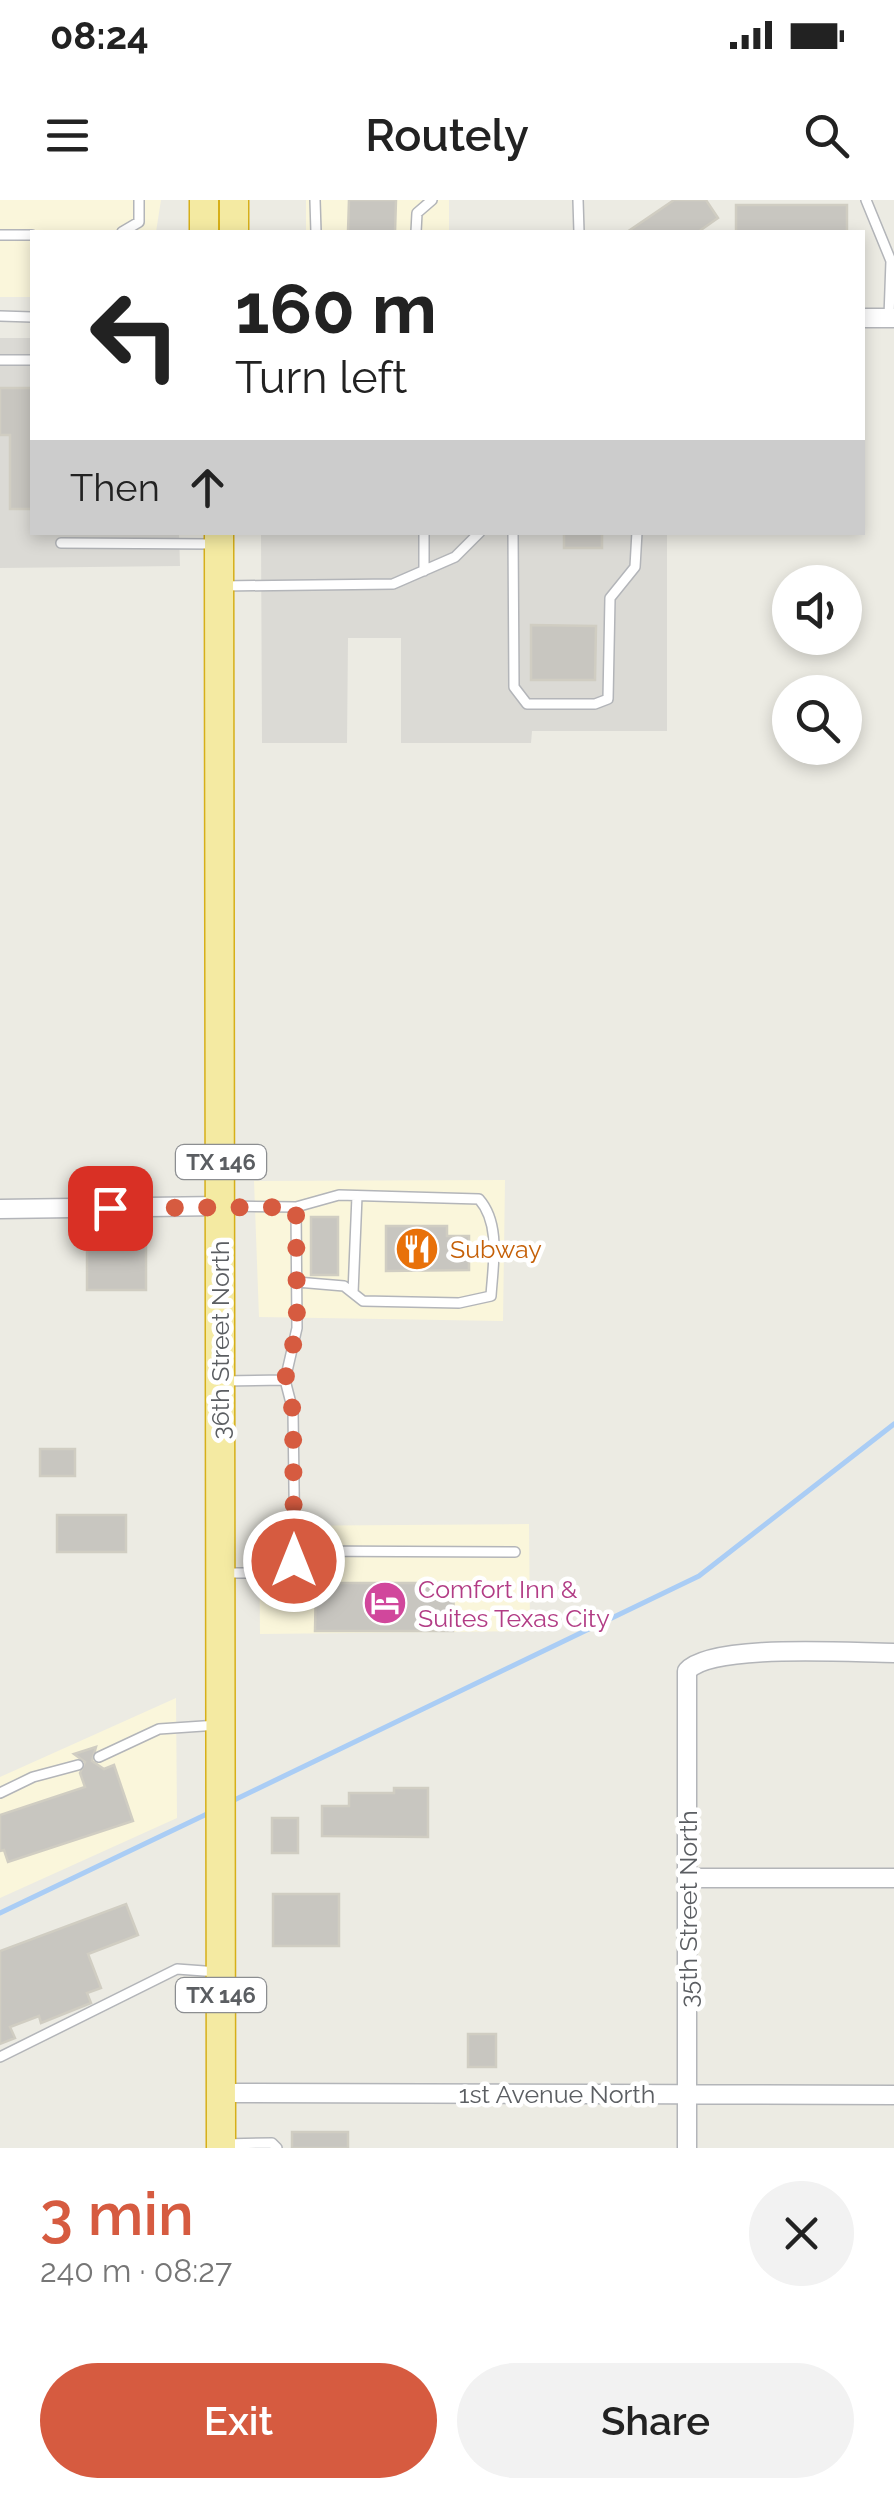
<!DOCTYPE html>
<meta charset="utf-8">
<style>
body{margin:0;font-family:Raleway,sans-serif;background:#f2f2f2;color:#222;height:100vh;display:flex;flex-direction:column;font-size:38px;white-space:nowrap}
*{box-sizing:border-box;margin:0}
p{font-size:32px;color:#767676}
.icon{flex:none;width:55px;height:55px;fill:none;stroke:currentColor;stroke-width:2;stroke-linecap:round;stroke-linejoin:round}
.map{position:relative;height:1948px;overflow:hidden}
.panel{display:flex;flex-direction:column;background:#fff;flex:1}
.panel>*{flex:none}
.banner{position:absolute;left:30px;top:30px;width:835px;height:305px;border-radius:0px;box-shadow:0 5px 15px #0003;background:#fff;color:#222;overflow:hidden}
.buttons{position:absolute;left:772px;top:365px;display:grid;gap:20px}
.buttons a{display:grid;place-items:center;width:90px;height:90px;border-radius:50%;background:#fff;box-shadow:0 5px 15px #0003;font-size:50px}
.pin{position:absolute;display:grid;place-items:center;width:85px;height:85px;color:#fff;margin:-42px;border-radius:20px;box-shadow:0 5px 15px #0006}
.me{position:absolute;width:110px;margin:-55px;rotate:0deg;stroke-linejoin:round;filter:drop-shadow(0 0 8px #0008)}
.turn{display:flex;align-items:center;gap:35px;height:210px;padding:0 40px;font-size:45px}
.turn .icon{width:130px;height:130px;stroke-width:2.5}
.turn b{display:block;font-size:70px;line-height:85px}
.then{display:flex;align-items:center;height:95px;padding:0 40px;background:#0003;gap:20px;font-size:38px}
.round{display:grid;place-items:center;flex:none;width:105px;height:105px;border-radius:52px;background:#f2f2f2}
.head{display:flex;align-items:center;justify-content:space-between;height:170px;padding:0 40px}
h1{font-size:60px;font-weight:600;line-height:75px;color:#d65b40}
.button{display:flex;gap:20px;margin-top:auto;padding:20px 40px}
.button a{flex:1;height:115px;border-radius:60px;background:#d65b40;color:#fff;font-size:40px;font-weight:600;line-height:115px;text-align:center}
.button a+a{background:#f2f2f2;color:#222}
.status{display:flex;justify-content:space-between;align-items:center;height:70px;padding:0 50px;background:#fff;direction:ltr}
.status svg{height:28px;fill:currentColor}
header{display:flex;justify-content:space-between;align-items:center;height:130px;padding:0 40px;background:#fff;font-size:45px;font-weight:600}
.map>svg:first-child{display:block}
.commercial{fill:#faf6db}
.industrial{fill:#dbdad5}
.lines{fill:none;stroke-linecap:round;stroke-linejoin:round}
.stream{stroke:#aacdf5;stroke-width:5}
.building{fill:#c8c6c0;stroke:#d0cdc2;stroke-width:2.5}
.service-casing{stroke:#b3b5b9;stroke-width:12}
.minor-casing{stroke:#b3b5b9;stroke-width:21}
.trunk-casing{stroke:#d6af19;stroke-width:31}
.service{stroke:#fff;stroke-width:9}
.minor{stroke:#fff;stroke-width:18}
.trunk{stroke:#f4eaa2;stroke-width:28}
.route{stroke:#d65b40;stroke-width:18;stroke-dasharray:0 32.4}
.labels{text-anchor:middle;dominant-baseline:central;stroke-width:9;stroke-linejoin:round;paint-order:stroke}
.shield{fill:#fff;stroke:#8c8e91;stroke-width:2.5}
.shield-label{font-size:22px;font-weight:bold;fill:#5b5e62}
.food-label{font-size:25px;fill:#c56008;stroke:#fff;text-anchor:start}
.street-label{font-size:25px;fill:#5b5e62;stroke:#fff}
.hotel-label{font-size:25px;fill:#b23c85;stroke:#fff;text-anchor:start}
</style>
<div class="status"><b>08:24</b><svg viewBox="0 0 49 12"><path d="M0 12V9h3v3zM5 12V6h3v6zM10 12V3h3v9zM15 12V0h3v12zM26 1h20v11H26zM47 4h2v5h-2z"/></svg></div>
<header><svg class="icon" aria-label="menu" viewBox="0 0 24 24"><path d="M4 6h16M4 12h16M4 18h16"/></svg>Routely<svg class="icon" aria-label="search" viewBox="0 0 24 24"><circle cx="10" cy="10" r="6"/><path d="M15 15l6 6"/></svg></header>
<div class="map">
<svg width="894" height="1948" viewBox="0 0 894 1948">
<rect width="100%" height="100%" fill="#ecebe3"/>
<path class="commercial" d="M0 0H161L156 32H32V97H0Z
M306 0H449V32H306Z
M505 980 503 1121 259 1117 254 981Z
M529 1324 530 1431 260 1434 259 1326Z
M176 1498 177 1618 0 1698V1577Z"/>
<path class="industrial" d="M0 138H32V332L179 333 180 366 0 368Z
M261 333H667V531H532L531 543H401V438H348L347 543H262Z"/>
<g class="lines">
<path class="stream" d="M228 1603 699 1376 894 1224
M0 1713 209 1613"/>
</g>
<path class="building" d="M349 0H396L395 32H348Z
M674 0H706L718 18 698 32H627Z
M736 5H847V32H736Z
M0 188H32V309H10V235H0Z
M564 332H602V348H564Z
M531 425 596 426 595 480H531Z
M311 1017H338V1075H311Z
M386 1026H447V1036H469V1070L386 1071Z
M87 1043H146V1090H87Z
M40 1249H75V1276H40Z
M57 1315H126V1352H57Z
M316 1383H454L453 1431H315Z
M96 1547 92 1561 104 1569 114 1565 133 1621 8 1662 4 1650 0 1651V1615L85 1587 80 1573 85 1562 74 1554Z
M394 1588H428V1637L322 1636V1606H349V1593H394Z
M272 1618H298V1653H272Z
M273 1694H339V1746H273Z
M126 1704 138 1735 88 1754 101 1788 87 1793 91 1803 41 1823 39 1816 10 1827 15 1838 0 1844V1751Z
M468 1834H496V1867H468Z
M292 1932H348V1948H292Z"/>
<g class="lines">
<g class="service-casing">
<path id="service" d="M315 0 316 32
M578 0 579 32
M866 0 891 61 889 117
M122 32 139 22V0
M416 32 417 13 432 0
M0 35H32
M0 116 32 117
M0 160H32
M424 332V371
M513 332 514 487 527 504H595L608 499 610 398 635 367 637 332
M61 343 213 344
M222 386 393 384 455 357 480 332
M224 1006 296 1007 297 1128 285 1180 293 1211 295 1361 285 1373H225
M296 1007 339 995 479 999C501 1024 493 1064 491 1096L459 1103 363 1101 344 1086 297 1082
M353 1093 357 996
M223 1181 285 1180
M295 1351 515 1352
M99 1557 159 1529 218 1525
M0 1593 33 1577 78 1565
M0 1857 177 1769 218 1772
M223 1944 272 1943 277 1948"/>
</g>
<g class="minor-casing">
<path id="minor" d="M862 118H894
M0 1009 221 1006
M688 1678H894
M221 1893 894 1895
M687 1948V1471C712 1443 852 1453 894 1453"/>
</g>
<g class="trunk-casing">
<path id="trunk" d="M204 0V32
M234 0V32
M219 332 221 1948"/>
</g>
<use href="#service" class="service"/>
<use href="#minor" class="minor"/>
<use href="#trunk" class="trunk"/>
</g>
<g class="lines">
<path class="route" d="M110 1008 296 1007 297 1128 285 1180 293 1211 294 1361"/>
</g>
<defs>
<g id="restaurant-disc" transform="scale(2.25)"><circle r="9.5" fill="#e8710a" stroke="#fff"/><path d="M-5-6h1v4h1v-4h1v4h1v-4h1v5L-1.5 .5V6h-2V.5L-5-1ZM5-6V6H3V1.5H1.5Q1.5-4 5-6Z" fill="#fff"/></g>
<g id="hotel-disc" transform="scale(2.25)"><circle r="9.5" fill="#d1479c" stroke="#fff"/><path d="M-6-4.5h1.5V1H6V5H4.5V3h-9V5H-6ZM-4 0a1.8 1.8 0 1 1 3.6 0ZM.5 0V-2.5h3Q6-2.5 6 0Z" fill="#fff"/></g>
</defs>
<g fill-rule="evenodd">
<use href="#restaurant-disc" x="417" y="1049"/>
<use href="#hotel-disc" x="385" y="1403"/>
</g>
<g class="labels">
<g class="shield">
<rect x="176" y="945" width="90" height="34" rx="8"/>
<rect x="176" y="1778" width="90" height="34" rx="8"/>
</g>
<g class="shield-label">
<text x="221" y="962">TX 146</text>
<text x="221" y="1795">TX 146</text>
</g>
<g class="food-label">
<text x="450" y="1049">Subway</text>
</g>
<g class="street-label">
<text transform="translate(220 1140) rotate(-90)">36th Street North</text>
<text transform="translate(688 1709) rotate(-90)">35th Street North</text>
<text x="557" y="1894">1st Avenue North</text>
</g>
<g class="hotel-label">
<text x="418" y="1389">Comfort Inn &amp;<tspan x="418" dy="29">Suites Texas City</tspan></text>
</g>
</g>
</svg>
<div class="buttons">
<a><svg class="icon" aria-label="sound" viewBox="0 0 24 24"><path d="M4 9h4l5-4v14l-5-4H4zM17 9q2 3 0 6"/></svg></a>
<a><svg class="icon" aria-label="search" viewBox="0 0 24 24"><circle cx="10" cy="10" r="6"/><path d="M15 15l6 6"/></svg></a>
</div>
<div class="pin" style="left:110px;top:1008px;background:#d93025"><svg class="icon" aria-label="arrive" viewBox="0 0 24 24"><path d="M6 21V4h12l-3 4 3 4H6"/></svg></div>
<svg class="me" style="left:294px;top:1361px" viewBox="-20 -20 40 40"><circle r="17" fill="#d65b40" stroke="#fff" stroke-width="3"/><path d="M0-11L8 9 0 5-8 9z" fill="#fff"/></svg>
<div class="banner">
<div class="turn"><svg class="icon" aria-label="left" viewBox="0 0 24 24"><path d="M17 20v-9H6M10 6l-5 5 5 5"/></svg><div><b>160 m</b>Turn left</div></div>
<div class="then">Then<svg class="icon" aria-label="ahead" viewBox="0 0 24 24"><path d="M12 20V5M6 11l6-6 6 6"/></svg></div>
</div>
</div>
<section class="panel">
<div class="head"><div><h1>3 min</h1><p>240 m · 08:27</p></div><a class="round"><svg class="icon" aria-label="close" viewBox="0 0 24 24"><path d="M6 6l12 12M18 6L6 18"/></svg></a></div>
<div class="button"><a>Exit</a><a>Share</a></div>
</section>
